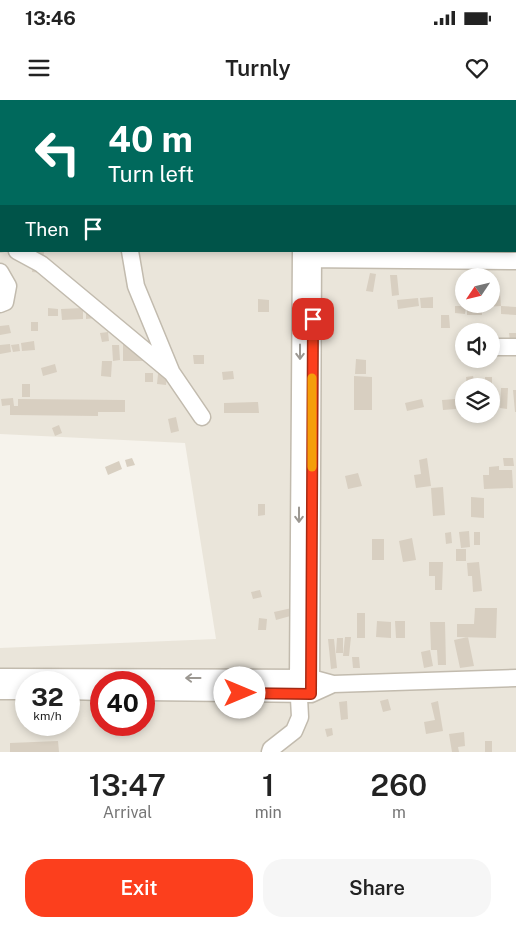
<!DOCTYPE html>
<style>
body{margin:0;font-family:"Public Sans",sans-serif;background:#f6f6f6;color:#222;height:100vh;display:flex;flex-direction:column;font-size:19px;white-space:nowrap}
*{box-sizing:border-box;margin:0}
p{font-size:16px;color:#767676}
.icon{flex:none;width:28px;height:28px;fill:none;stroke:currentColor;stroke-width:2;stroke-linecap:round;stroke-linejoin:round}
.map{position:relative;height:652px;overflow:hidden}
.sheet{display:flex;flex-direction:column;background:#fff;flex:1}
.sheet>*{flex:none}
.top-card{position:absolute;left:0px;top:0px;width:516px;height:152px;box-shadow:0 2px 8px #0003;background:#00695c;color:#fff;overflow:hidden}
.needle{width:32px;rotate:235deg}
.controls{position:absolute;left:455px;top:168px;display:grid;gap:10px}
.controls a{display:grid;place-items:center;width:45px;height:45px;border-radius:50%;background:#fff;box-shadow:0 2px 8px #0003;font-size:25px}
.speed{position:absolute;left:15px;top:571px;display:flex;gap:10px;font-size:25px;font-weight:700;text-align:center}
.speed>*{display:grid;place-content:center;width:65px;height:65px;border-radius:50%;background:#fff;box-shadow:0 2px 8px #0003;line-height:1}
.speed small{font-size:12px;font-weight:400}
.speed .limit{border:8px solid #d22;background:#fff;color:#111}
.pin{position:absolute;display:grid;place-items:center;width:42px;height:42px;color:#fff;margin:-21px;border-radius:10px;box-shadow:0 2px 8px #0006}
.me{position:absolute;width:55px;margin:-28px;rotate:90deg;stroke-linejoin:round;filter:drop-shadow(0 0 4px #0008)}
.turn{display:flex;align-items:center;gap:18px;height:105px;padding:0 25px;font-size:22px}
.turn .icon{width:65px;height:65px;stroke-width:2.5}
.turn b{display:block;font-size:35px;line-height:42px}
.then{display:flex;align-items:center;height:48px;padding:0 25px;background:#0003;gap:10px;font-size:19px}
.eta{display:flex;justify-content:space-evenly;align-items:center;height:85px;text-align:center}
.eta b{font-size:30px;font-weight:600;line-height:35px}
.action{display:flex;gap:10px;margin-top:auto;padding:10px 25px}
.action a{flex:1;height:58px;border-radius:20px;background:#fc3f1d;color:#fff;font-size:20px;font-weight:600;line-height:58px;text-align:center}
.action a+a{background:#f6f6f6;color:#222}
.status{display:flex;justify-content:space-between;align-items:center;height:35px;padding:0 25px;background:#fff;direction:ltr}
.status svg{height:14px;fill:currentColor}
header{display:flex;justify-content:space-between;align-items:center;height:65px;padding:0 25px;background:#fff;font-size:22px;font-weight:600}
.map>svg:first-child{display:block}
.residential{fill:#eae5da;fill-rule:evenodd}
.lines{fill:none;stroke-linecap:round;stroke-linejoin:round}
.stream{stroke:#a9d4f2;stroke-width:3}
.building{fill:#d8cfc1}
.minor-casing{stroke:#c2bbae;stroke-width:19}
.minor{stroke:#fff;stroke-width:16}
.oneway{stroke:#9c9892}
.route-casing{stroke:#a42913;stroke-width:12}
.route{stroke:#fc3f1d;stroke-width:9}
.slow{stroke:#f59e0b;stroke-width:9}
</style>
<div class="status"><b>13:46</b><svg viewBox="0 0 49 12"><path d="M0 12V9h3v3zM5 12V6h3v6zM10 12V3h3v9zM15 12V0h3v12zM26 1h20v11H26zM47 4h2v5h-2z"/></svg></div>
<header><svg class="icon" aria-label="menu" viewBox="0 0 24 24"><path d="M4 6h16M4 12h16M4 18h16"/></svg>Turnly<svg class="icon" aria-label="heart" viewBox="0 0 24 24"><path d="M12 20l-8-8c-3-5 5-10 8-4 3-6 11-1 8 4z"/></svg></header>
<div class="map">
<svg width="516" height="652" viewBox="0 0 516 652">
<rect width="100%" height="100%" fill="#f6f3ec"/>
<path class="residential" d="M0 0H516V652H0V548L216 539 185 343 0 334ZM1 1H515V151H1ZM464 176H491V204H464ZM464 231H491V259H464ZM464 286H491V314H464ZM26 582H69V625H26ZM101 582H144V625H101Z"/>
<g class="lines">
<path class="stream" d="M200 0 201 1"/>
</g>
<path class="building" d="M34 151H44L42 173 32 172Z
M370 173 376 174 373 192 366 191Z
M390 175H397L399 195 392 196Z
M500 192 501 206 485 207V204H491V193Z
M433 197V208H421L420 198Z
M418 198 419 206 398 209 397 200Z
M258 199 269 200V212H258Z
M455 206H466L465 214 455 213Z
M501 206 516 207V215L501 214Z
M467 207H482V215H467Z
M48 208 58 209V216H48Z
M83 208V219L62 220 61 209Z
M86 212 96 218 86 219Z
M441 215H449L450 228H441Z
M31 222H38V231H31Z
M9 225 11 233 0 235V226Z
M108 232 109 241 102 242 100 233Z
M509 233H516V241H510Z
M34 241 35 250 22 251 21 243Z
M10 244 11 252 0 254V245Z
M19 244 20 251 13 252 11 245Z
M123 244H145V261H123Z
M112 245H119L120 260 113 261Z
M193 255H204V264H194Z
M356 259 366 260V274H355Z
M102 261H112L111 277 101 276Z
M55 264 57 272 43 276 41 268Z
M159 264 168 265 166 285 157 284Z
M233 271 234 279 223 280 222 272Z
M145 273H153V282H145Z
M354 276 372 277V310H354Z
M473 276 475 285 467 286 466 277Z
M485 277H492V286H485Z
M22 284H30V297H22Z
M501 288H508L507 309 500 308Z
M513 290H516V312H515Z
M13 298 14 306H18V299L125 300V312H98V316L10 315V305L2 306 1 299Z
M422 299 424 307 407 311 405 303Z
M455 299 456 309 443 310 442 300Z
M258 302 259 313H224V303Z
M176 317 179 331 171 333 168 319Z
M59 325 62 333 55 336 52 328Z
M132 358 135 365 127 367 125 360Z
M427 358 431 386 416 388 414 375 421 374 419 360Z
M503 358H513L514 366H504Z
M119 361 122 369 108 375 105 367Z
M499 366V370H512L513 388 484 389 483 375H489V367Z
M358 373 362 386 348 389 345 376Z
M443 387 445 415 433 416 431 388Z
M471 397 484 398V418L471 417Z
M258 404H265V415L258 416Z
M469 431 470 447 461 448 459 432Z
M451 432 452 443 446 444 445 433Z
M474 432H480V445H474Z
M412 438 416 460 403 462 399 441Z
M372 439H384V460H372Z
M456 449H466V461H456Z
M429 462H443L442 490H435V476H429Z
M479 462 482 491 473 492 472 476H468L467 463Z
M260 490 262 497 253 499 251 492Z
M292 508 294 515 276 520 274 512Z
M475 508H497L496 538 457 537V524H474Z
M357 513H365V538H357Z
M259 518 267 519 266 530H258Z
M377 521 391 522V538L376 537Z
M395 521H405V538H396Z
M430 522H445L446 565H438L437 550H431Z
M345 537H351L349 556H343Z
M468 537 474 566 460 568 454 540Z
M337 538H343V553H336Z
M328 539H334L337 568 331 569Z
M430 550 433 566 424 568 421 552Z
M352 557H359L360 568H353Z
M388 599 391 610 383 612 380 601Z
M347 601 348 619 341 620 339 602Z
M438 601 443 631 426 634 424 622 435 620 431 603Z
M332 628 333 635 327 637 325 629Z
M464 632 465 646 458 647 459 652H452L449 634Z
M58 641 59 652H10V643Z
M485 641H492V652H485Z"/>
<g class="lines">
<g class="minor-casing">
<path id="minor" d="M100 0V1
M300 1V0
M515 35H516
M515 59H516
M0 142 1 143
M17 151 41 164 172 273 202 317
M130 151 136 186 171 271
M303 159 516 161
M0 172 8 186 5 202 0 204
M491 247H516
M0 577 311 578 333 584 311 594 144 592
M333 584 516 578
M311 589 313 151
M0 591H26
M69 591 101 592
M270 652 271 649 294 631 300 617 298 579 301 151"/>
</g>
<use href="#minor" class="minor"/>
</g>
<defs><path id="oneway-shaft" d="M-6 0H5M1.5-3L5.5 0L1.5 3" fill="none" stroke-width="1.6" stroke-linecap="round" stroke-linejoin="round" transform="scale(1.25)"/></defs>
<g class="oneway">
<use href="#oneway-shaft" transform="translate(300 252) rotate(90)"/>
<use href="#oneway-shaft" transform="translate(299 415) rotate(90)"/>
<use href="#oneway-shaft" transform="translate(193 578) rotate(-180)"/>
</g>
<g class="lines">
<g class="route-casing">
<path id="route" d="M240 593 311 594 313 219"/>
</g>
<use href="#route" class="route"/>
<path class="slow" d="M312 367V278"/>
</g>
</svg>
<div class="controls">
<a><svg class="needle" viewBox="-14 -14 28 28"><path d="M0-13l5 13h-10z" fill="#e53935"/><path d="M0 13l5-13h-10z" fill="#767676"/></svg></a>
<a><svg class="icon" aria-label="sound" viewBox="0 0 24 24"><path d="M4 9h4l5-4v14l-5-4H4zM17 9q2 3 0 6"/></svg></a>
<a><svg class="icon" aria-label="layers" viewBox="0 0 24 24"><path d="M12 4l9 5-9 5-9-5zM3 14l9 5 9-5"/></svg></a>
</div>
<div class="speed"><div>32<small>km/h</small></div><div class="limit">40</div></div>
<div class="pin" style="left:313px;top:219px;background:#d93025"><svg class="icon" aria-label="arrive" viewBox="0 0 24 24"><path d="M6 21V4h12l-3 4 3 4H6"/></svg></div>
<svg class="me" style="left:240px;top:593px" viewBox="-20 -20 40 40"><circle r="19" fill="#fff"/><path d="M0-13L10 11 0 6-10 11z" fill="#fc3f1d"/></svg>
<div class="top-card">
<div class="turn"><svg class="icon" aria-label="left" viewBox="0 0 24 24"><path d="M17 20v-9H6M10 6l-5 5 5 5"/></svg><div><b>40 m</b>Turn left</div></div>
<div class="then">Then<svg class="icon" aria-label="arrive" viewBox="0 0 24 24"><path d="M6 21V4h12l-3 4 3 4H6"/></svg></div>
</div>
</div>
<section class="sheet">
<div class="eta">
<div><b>13:47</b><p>Arrival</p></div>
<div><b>1</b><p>min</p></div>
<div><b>260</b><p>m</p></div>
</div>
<div class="action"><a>Exit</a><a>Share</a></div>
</section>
